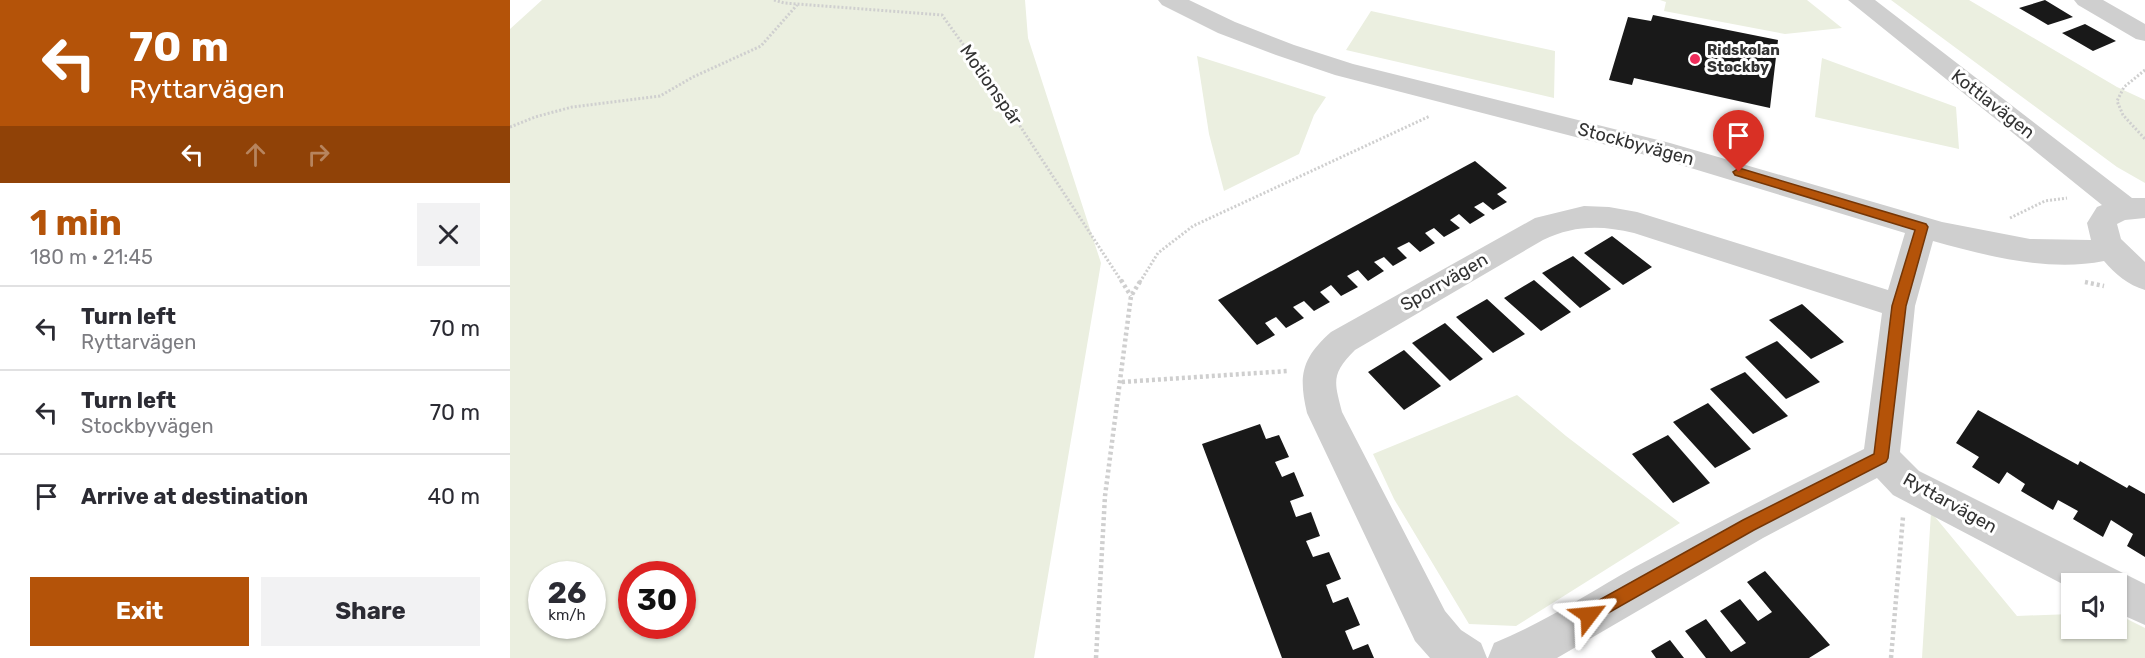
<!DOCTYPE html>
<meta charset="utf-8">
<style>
body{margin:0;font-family:Rubik,sans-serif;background:#f2f2f3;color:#2b2b33;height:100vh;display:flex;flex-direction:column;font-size:22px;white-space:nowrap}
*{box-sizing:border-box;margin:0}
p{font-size:20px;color:#7c7c81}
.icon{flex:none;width:33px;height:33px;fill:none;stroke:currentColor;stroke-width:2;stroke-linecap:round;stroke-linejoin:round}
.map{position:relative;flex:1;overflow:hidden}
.drawer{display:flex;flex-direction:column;background:#fff;width:510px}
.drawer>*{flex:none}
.guide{background:#b45309;color:#fff;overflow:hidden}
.tools{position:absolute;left:1551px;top:573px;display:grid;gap:12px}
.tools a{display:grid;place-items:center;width:66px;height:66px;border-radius:0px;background:#fff;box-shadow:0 2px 4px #0004;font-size:30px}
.speed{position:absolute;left:18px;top:561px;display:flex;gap:12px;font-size:30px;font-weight:700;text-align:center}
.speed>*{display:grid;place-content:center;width:78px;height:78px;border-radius:50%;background:#fff;box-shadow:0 2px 4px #0004;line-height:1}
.speed small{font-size:15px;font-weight:400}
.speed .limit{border:9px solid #d22;background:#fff;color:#111}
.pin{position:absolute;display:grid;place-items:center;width:51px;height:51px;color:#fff;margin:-62px -26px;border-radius:50% 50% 50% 0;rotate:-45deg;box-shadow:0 0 6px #0007}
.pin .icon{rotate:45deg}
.me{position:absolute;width:66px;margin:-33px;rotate:61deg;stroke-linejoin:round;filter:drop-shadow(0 0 4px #0008)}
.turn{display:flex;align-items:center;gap:21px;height:126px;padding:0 30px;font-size:27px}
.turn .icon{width:78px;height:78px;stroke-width:2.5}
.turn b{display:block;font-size:42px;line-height:51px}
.lanes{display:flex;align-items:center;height:57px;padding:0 30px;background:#0003;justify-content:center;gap:30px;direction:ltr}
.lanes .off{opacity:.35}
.round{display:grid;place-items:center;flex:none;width:63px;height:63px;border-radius:0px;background:#f2f2f3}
.overview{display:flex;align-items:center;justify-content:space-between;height:102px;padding:0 30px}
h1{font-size:36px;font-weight:700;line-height:45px;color:#b45309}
.cta{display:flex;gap:12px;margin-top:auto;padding:12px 30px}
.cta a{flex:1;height:69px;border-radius:0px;background:#b45309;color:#fff;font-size:24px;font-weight:700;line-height:69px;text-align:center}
.cta a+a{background:#f2f2f3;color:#2b2b33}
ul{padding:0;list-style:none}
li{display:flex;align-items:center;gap:18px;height:84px;padding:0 30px;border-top:2px solid #e1e1e2}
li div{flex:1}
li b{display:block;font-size:22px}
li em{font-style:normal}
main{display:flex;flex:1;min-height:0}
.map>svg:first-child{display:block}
.green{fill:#ebefe0;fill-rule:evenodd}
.building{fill:#191919}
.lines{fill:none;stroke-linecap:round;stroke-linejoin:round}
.path-far1{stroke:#cfcfcf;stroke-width:3;stroke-dasharray:2 2;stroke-linecap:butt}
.path{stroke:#cfcfcf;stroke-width:4.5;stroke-dasharray:3 3;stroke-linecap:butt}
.minor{fill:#cfcfcf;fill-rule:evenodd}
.route{fill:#b45309;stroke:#753606;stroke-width:1.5}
.poi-dot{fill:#f02d5b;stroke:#fff;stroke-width:2}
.labels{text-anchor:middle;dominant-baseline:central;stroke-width:6;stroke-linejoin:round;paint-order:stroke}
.far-poi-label{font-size:15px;font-weight:bold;fill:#323232;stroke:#fff;text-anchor:start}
.street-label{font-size:18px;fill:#323232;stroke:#fff}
</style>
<main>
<section class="drawer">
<div class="guide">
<div class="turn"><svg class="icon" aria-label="left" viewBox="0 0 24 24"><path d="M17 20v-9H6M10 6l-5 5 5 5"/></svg><div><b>70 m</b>Ryttarvägen</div></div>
<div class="lanes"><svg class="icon" aria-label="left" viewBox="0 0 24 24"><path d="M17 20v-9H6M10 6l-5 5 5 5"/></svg><svg class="icon off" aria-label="ahead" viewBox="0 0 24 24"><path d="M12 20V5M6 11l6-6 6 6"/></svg><svg class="icon off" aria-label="right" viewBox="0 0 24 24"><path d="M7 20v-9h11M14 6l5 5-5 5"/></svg></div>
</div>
<div class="overview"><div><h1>1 min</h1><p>180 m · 21:45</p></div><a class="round"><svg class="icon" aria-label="close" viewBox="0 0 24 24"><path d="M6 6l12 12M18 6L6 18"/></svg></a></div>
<ul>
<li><svg class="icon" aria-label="left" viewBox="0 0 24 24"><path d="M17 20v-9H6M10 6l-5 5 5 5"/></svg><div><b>Turn left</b><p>Ryttarvägen</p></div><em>70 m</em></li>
<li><svg class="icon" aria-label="left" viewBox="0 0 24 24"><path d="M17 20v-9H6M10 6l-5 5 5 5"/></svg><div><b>Turn left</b><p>Stockbyvägen</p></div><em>70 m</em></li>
<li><svg class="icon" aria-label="arrive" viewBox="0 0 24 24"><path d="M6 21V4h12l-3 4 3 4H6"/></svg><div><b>Arrive at destination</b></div><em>40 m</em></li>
</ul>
<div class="cta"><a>Exit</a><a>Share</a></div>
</section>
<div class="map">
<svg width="1635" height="658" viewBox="0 0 1635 658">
<rect width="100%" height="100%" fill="#fff"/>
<path class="green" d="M32 0H515L518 38 591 263 524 658H0V29ZM32 574H82V626H32ZM122 574H172V626H122Z
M1150 0H1297L1332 28 1275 34 1154 11 1156 2Z
M1381 0H1459L1607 87 1635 100V183L1607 167Z
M861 11 1045 51 1044 98 836 50Z
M687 56 816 97 804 115 789 154 714 191 699 134Z
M1312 58 1446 107 1449 149 1305 117Z
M1007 395 1056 436 1170 523 1006 626 959 624 884 499 863 454Z
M1421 512 1507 616 1561 614 1562 628H1606L1607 614 1635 628V658H1412Z"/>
<path class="building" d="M1535 0 1563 17 1538 25 1509 8Z
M1143 15 1268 40 1260 108 1124 78 1122 85 1099 80 1118 17 1141 21Z
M1575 24 1606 41 1583 51 1552 33Z
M965 161 997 188 987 194 997 202 983 210 973 202 964 207 975 215 960 224 949 214 940 220 950 228 934 237 924 228 915 233 925 243 910 252 899 242 887 248 897 258 883 266 874 257 864 262 874 271 858 281 848 270 837 276 848 287 831 296 821 285 810 292 820 302 804 311 794 301 783 307 794 318 776 328 766 317 755 323 765 335 747 345 708 300Z
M1102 236 1142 267 1113 285 1074 253Z
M1063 256 1101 289 1070 308 1032 273Z
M1024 280 1061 312 1031 331 994 298Z
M977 299 1015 334 983 353 946 317Z
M1292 304 1334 342 1301 359 1259 320Z
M935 323 973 359 940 381 902 343Z
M1267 341 1310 382 1276 399 1235 357Z
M894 350 931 386 894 410 858 372Z
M1235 372 1278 416 1243 434 1200 389Z
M1198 403 1241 449 1205 468 1163 422Z
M1468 410 1568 465 1570 461 1617 488 1619 485 1635 494V557L1617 546 1623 534 1601 520 1593 537 1563 519 1568 511 1548 500 1543 510 1511 491 1515 484 1497 472 1489 484 1462 467 1469 457 1446 443Z
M750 424 756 439 769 435 779 457 765 462 772 477 784 472 794 496 780 501 786 517 801 512 810 536 796 541 803 557 819 552 831 579 816 585 823 603 838 597 850 625 835 631 843 650 858 644 864 658H772L692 444Z
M1158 435 1200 483 1163 503 1122 454Z
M1255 571 1320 645 1299 658H1196L1175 631 1196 619 1221 652 1236 643 1210 611 1230 599 1248 621 1262 612 1237 582Z
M1160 640 1174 658H1146L1141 651Z"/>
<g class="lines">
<path class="path-far1" d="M264 0 274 3 432 15 491 97 612 282
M1635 70 1614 87 1607 101 1613 115 1635 139
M0 127 25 117 62 107 150 96 183 77 251 46 287 5
M1500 218 1535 201 1557 198
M630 282 648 253 683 226 920 116"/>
<path class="path" d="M611 280 621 296
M1575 282 1594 286
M612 382 778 371
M586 658 595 496 621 296 631 280
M1381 658 1393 517"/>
<path class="minor" d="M648 0H679L725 22 784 45 843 64 1160 143 1432 222 1520 239 1581 240 1577 223 1587 207 1592 205 1338 0H1365L1622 198H1635V218L1615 220 1607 224 1611 239 1635 262V290C1618 285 1605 274 1594 261 1539 272 1476 256 1423 241L1405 306 1390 452 1409 471 1635 584V625L1606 612V584H1562V589L1383 495 1367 478 1253 538 1047 658H978L984 643C1033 623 1079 593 1125 567 1201 526 1277 487 1354 449L1372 313 1124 233C1091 225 1064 225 1033 240L845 350C821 374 824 381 832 412L935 611 951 630 971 643 977 658H920L905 641 797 413C788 375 792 358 821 332L1025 218 1074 206 1099 207 1127 212 1378 290 1395 233 1151 159 825 75 766 55 708 33 652 5Z
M1564 0H1593L1635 24V41L1626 39 1568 5Z"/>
</g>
<path class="route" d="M1229 168 1416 224 1418 227 1396 306 1378 458 1376 462 1244 530 1079 624 1073 621 1070 615 1073 609 1233 520 1364 454 1382 306 1405 230 1225 175 1223 172Z"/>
<circle class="poi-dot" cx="1185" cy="59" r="6"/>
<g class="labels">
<g class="far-poi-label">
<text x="1197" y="50">Ridskolan<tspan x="1197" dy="17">Stockby</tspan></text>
</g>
<g class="street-label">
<text transform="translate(481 85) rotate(55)">Motionspår</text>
<text transform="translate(1483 104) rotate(38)">Kottlavägen</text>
<text transform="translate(1126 144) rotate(15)">Stockbyvägen</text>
<text transform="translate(934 282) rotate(-30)">Sporrvägen</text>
<text transform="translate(1440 503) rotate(29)">Ryttarvägen</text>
</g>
</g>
</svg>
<div class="tools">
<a><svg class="icon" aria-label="sound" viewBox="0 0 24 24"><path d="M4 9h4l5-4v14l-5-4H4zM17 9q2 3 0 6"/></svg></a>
</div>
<div class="speed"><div>26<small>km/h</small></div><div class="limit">30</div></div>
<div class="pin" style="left:1229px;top:172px;background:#d93025"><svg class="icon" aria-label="arrive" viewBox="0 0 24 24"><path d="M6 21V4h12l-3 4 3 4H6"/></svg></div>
<svg class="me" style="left:1079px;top:615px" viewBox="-20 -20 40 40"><path d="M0-17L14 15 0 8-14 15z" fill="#b45309" stroke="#fff" stroke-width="4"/></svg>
</div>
</main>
